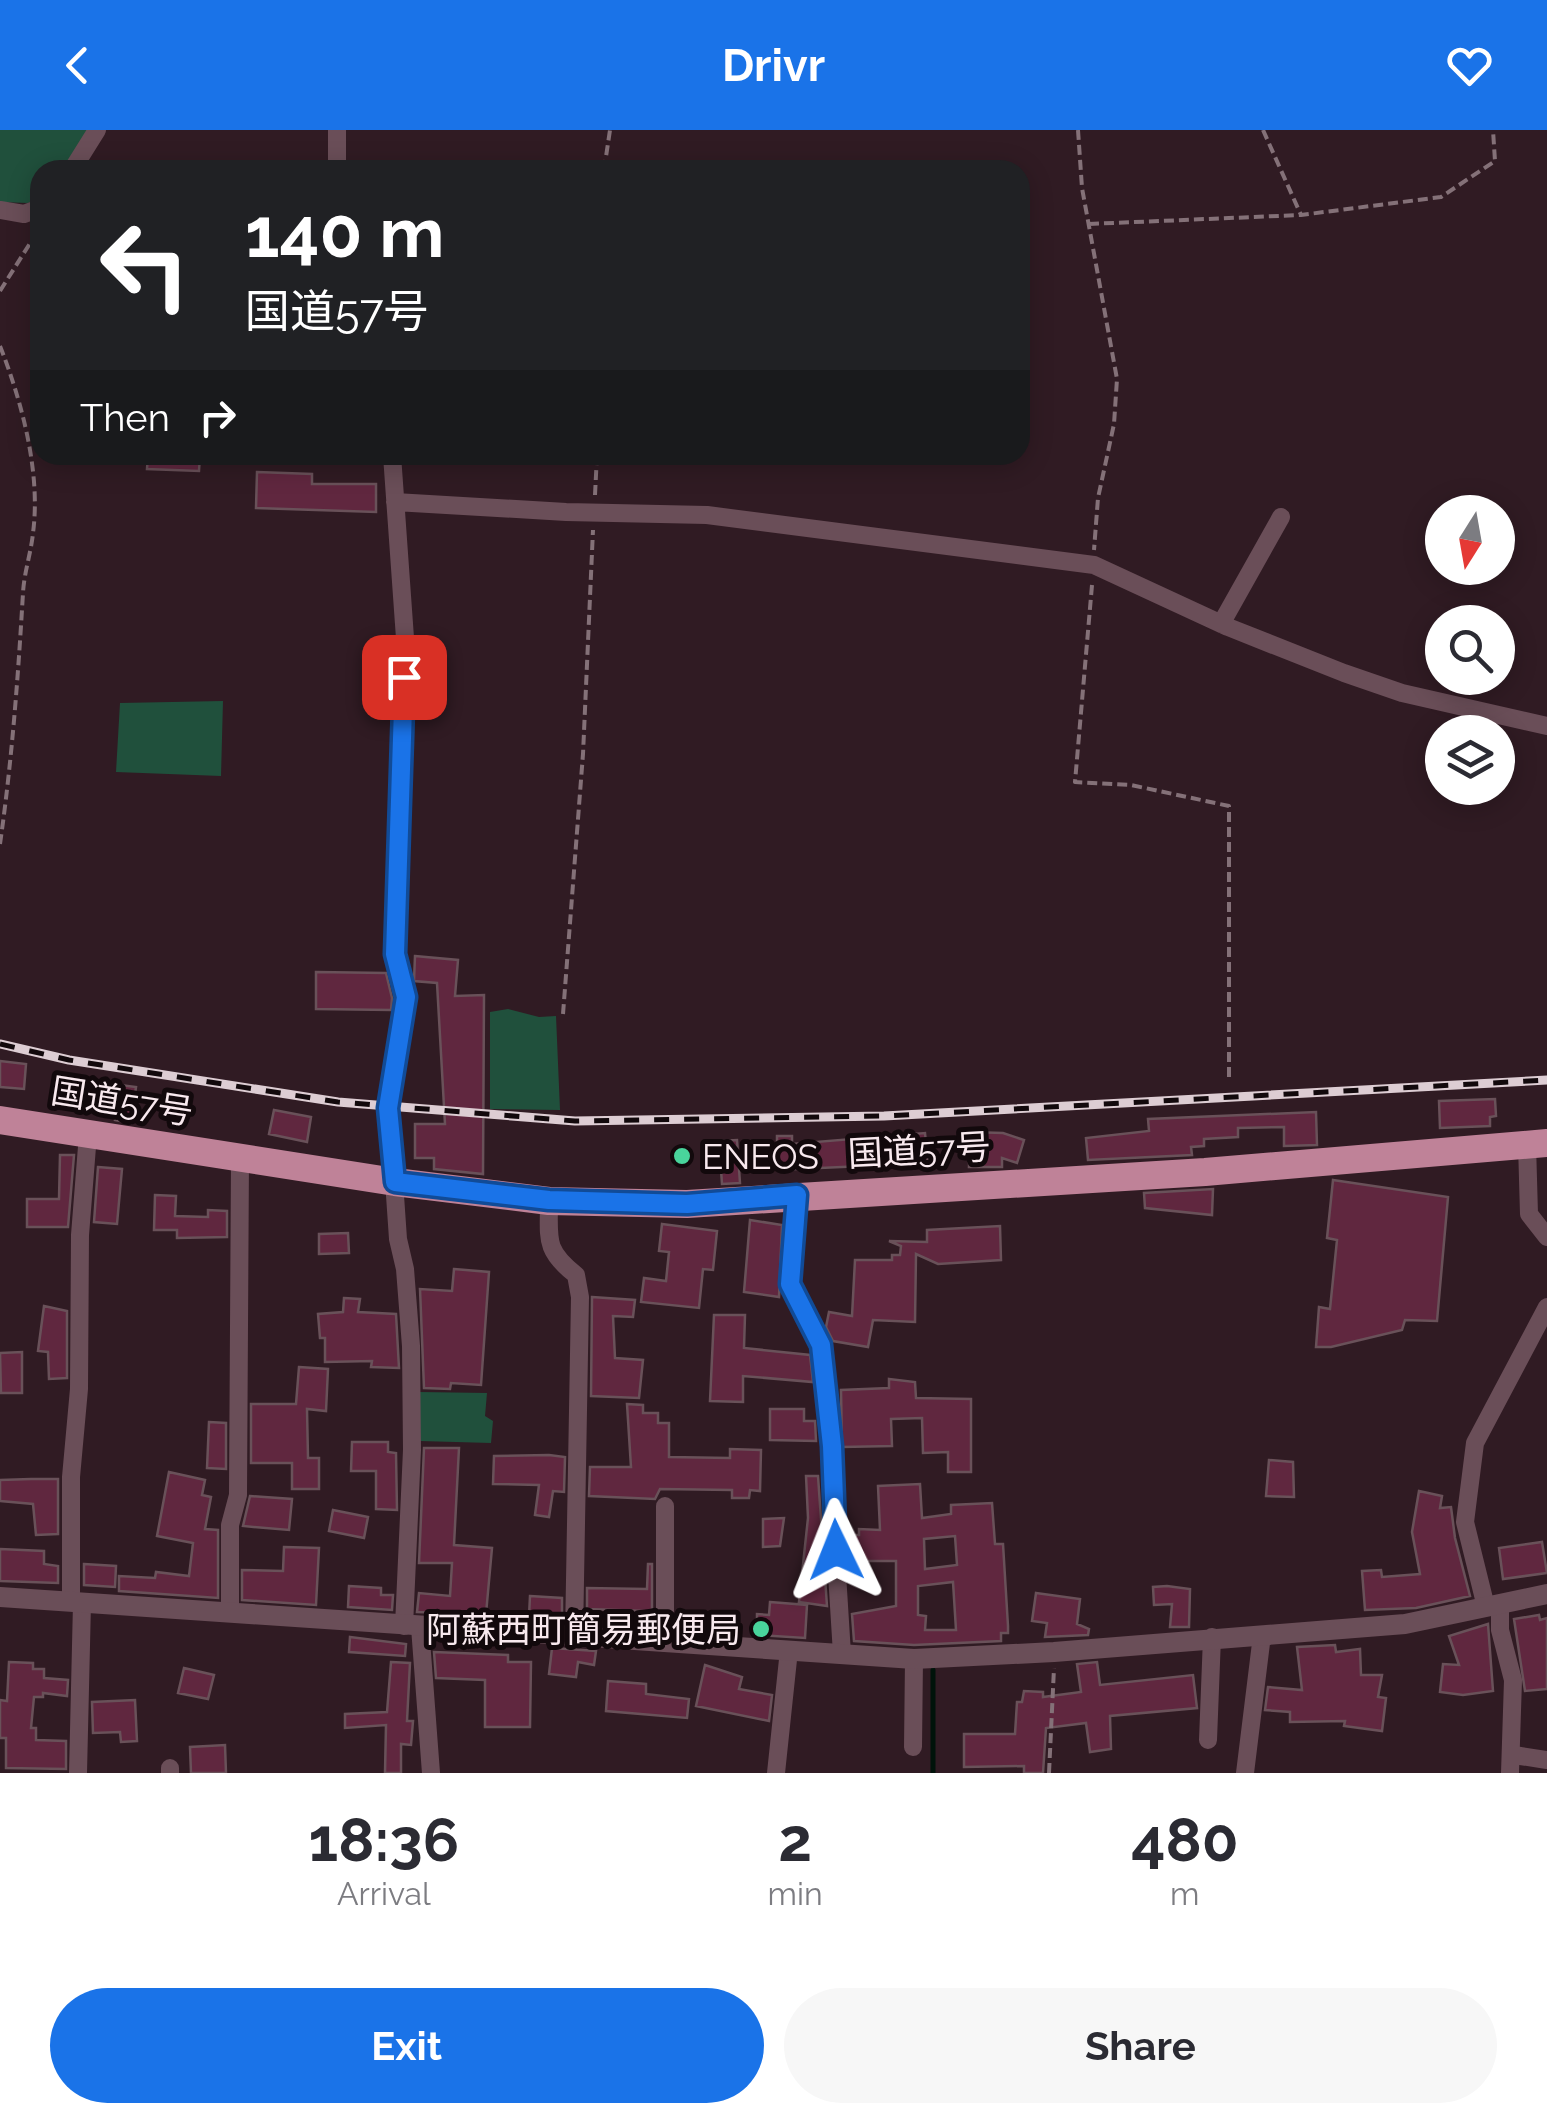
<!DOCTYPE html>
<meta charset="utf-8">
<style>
body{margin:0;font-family:Raleway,"Noto Sans JP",sans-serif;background:#f7f7f7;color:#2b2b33;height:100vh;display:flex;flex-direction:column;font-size:38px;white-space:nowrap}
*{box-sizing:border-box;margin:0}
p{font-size:32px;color:#7c7c81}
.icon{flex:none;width:55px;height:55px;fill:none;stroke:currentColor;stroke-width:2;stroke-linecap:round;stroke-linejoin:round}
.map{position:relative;height:1643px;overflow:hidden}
.drawer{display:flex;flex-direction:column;background:#fff;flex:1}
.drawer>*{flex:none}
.banner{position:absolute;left:30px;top:30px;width:1000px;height:305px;border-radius:30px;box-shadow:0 5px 25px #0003;background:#202124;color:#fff;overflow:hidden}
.needle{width:65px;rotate:191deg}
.fabs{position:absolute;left:1425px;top:365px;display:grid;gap:20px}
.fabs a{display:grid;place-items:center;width:90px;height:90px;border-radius:50%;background:#fff;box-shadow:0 5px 25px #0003;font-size:50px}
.pin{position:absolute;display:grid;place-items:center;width:85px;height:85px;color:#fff;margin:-42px;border-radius:20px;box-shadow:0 5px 15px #0006}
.me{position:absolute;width:110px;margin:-55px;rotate:358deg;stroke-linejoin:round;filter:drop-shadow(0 0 8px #0008)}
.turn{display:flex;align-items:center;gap:35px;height:210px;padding:0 50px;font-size:45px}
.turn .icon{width:130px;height:130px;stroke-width:2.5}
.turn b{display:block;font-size:70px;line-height:85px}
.then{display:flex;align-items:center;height:95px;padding:0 50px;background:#0003;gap:20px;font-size:38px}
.eta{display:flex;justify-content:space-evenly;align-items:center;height:170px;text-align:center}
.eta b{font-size:60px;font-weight:700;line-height:70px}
.cta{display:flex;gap:20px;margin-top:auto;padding:20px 50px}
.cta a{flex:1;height:115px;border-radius:60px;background:#1a73e8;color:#fff;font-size:40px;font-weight:700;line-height:115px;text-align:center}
.cta a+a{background:#f7f7f7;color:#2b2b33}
header{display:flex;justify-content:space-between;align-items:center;height:130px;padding:0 50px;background:#1a73e8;color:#fff;font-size:45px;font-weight:700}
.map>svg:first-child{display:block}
.green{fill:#20503c}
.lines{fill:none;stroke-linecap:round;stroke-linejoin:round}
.stream{stroke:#00130a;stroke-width:5}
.building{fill:#60273f;stroke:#695159;stroke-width:2.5;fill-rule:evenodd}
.path{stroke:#847178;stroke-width:4;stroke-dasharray:10 5;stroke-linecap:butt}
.minor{stroke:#6a4e58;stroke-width:18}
.tertiary{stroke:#6a4e58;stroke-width:20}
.trunk{stroke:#bf8298;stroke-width:28}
.rail-casing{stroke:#ddcdd3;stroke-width:9}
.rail{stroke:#12090c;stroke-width:5;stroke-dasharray:15;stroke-linecap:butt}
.route-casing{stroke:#114b97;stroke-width:25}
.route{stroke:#1a73e8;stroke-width:18}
.poi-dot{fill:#49d49c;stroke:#12090c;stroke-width:4}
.labels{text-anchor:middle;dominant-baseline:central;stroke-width:10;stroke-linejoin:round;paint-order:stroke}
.street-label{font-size:35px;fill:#f8e9ee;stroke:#12090c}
.poi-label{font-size:35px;fill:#f8e9ee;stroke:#12090c;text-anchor:start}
</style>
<header><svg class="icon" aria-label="back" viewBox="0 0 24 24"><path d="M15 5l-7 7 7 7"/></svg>Drivr<svg class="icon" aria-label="heart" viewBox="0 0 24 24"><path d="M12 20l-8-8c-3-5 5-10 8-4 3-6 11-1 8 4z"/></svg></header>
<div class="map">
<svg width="1547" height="1643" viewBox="0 0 1547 1643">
<rect width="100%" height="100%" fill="#301b23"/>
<path class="green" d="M0 0H89L64 40H40V68L28 73 0 72Z
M223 571 221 646 116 642 120 573Z
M508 879 539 887 556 886 560 980 490 979V882Z
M419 1262 487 1263 485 1286 493 1291 491 1313 420 1311Z"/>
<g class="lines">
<path class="stream" d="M933 1643V1540"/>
</g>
<path class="building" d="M148 325H200L199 341 147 339Z
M257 342 312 344V354H376V382L256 378Z
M415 826 458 830 455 866 484 865 483 1044 434 1039V1028H415V994H445L437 853 414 851Z
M316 842 386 843 392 868 391 880 316 879Z
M0 931 26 934 24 959 0 957Z
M120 955 136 957 131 993 115 990Z
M1495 969 1496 986 1490 987V996L1440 998 1439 971Z
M274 980 311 987 307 1012 269 1004Z
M1316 982 1317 1015 1284 1016V997L1238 998V1007L1204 1009V1016L1191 1017 1192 1025 1088 1030 1086 1008 1149 1001 1148 989Z
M970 1002 1003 1003 1024 1010 1017 1033 1002 1028V1037H969Z
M925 1003 928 1033 777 1040V1006H792V1014Z
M737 1010 740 1053 722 1054 719 1011Z
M60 1025H74L68 1097H27V1069H59Z
M98 1037 122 1039 117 1094 94 1092Z
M1333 1050 1448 1067 1437 1191 1405 1190 1402 1200 1331 1217H1316L1319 1177 1330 1179 1337 1110 1327 1108Z
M1213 1059 1212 1085 1145 1078 1144 1063Z
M155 1065 176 1066 175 1086 208 1087V1080L227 1081V1107L177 1108V1100H154Z
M750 1090 782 1095 779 1167 744 1162Z
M662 1094 717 1101 713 1140 703 1139 699 1178 641 1172 644 1148 666 1151 669 1122 659 1121Z
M1000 1096 1001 1130 938 1134 916 1124 915 1192 873 1190 868 1217 833 1211 826 1197 829 1182 852 1186 855 1130H892V1125H900L901 1116 889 1111 927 1112V1100Z
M348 1103 349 1123 319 1124V1104Z
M454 1139 489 1142 481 1255 451 1253 450 1259 424 1258 420 1159 452 1161Z
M592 1167 635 1170 633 1187 613 1186 615 1228 643 1230 639 1268 591 1266Z
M344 1168 360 1169 358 1182 396 1184 399 1238 371 1237 372 1231 325 1232V1208H320L318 1184 343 1182Z
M44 1176 67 1181V1248L49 1249 48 1222 38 1221Z
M714 1185H745L744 1218 810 1225 813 1252 743 1246V1272L710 1271Z
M22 1222V1263H1L0 1223Z
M299 1237 328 1239 326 1281 307 1279 308 1328H319V1359H292V1333H251V1274H296Z
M889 1249 915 1252 916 1268 971 1269V1342H948V1322L923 1323 922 1288 891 1289 892 1316 842 1317 841 1260 889 1258Z
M627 1274 643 1275V1283H658V1293H669V1327L730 1328V1319L761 1320 760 1361 750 1360 749 1368H732V1360L660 1359 655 1369 589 1366 590 1337H631Z
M770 1279H804V1291H815L816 1311 770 1310Z
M209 1292 226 1293V1339L207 1338Z
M352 1312H388V1322L396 1323 397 1380 376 1379V1341H351Z
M424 1318H459L454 1415 492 1418 486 1484 417 1482 419 1463 450 1466 452 1433H419Z
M549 1325 565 1327 564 1362 553 1361 549 1387 535 1385 539 1355 493 1354 494 1326Z
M1269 1330 1293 1332 1294 1367 1266 1366Z
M169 1342 205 1350 202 1365 211 1367 205 1399 218 1400V1468L119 1461V1446L155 1448 156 1442 189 1446 193 1413 157 1406Z
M806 1346H818L827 1476 799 1472 808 1388Z
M31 1349H58V1404L36 1405 33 1374 0 1371V1350Z
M920 1354 922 1388 951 1384V1375L992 1373 995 1414H1003L1008 1496V1503H1001V1511L914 1515 854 1511 852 1484 896 1476V1431H849L847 1405H859V1399L880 1400 878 1356ZM955 1406 957 1435 925 1439 924 1409ZM953 1452 956 1500H925L926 1486 918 1485V1456Z
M1419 1361 1442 1366 1440 1378 1451 1377 1455 1408 1470 1466 1416 1478 1365 1480 1362 1441 1381 1440 1382 1447 1420 1444 1412 1402Z
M250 1366 292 1369 289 1400 243 1396Z
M333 1380 368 1387 364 1408 329 1401Z
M784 1388 780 1416 763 1417V1389Z
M1542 1412 1547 1443 1503 1449 1499 1418Z
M284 1417 319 1418 316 1475 242 1470V1440L283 1441Z
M0 1419 44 1421V1434L58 1436V1453L0 1451Z
M84 1434 116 1436 115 1457 84 1455Z
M648 1434H652V1497H644V1481L587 1479V1458L647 1459Z
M349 1456 381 1458V1465H393L392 1480 348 1477Z
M1167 1456 1190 1459 1189 1497H1170L1172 1474 1154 1475 1153 1457Z
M1036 1463 1080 1469 1077 1494 1089 1499 1088 1505 1045 1507 1047 1493 1032 1491Z
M530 1466 562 1468V1488L529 1486Z
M770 1472 807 1475 805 1508 757 1505V1484L769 1485Z
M1539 1485 1540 1490 1547 1488V1559L1525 1561 1514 1489Z
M1488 1494 1493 1561 1463 1565 1440 1562 1443 1534 1459 1535 1449 1506Z
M350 1507 406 1514 405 1526 349 1522Z
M1335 1515 1336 1522 1360 1519 1361 1545H1382L1378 1567 1386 1568 1382 1601 1344 1596 1345 1591 1290 1592V1582L1265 1580 1268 1557 1302 1560 1297 1517Z
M552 1518 596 1521 594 1535 578 1532 576 1547 549 1544Z
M434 1522 508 1525V1532H531L530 1597H485V1550L436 1548Z
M9 1532 33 1533V1539H44V1548L68 1550 67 1566 43 1563V1567H34L31 1598H36V1610L66 1611V1639L6 1638V1608H0V1570L7 1571Z
M391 1532 410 1533 407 1591H413L411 1615 401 1614V1643H385L386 1595 345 1598V1584L387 1582Z
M1097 1532 1100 1555 1193 1545 1197 1578 1110 1586 1111 1619 1090 1622 1086 1593 1046 1598 1043 1643H1024V1636L964 1637V1604H1015L1017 1572H1022L1024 1561 1043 1562V1567L1081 1562 1077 1534Z
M705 1535 742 1547 739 1559 772 1565 769 1591 696 1576Z
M184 1538 214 1545 208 1569 178 1563Z
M608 1551 646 1554V1564L689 1569 687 1588 606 1581Z
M135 1570 137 1611 121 1612 120 1602 93 1603 92 1572Z
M225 1615 226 1643H191L190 1617Z"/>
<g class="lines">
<path class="path" d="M1078 0 1082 58 1117 249 1114 294 1098 368 1094 420
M1263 0 1301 85
M604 40 610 0
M1089 94 1301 85 1441 67 1495 31 1493 0
M0 161 39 99
M0 216C22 272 41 343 33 403 31 423 24 443 23 463 18 548 12 630 0 714
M595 365 597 325
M1092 455 1075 652 1131 655 1229 676V952
M563 884 583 624 593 400
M1049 1643 1054 1538"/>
<path class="minor" d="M337 0V40
M72 40 97 0
M0 80 24 84 40 78
M392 325 405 508 395 825 405 867 389 978 398 1109 405 1139 411 1216 412 1320 404 1496
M395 372 566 382 707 385 1094 435 1228 497 1344 543 1402 563 1547 596
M1221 494 1281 387
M1527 1014 1529 1084 1547 1107
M797 1065 789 1154 821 1215 824 1234 842 1524
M549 1071C549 1109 544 1120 576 1145L580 1167 574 1507
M71 1472V1347L79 1259 80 1105 88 1004
M1500 1474V1500L1513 1550 1510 1643
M1486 1477 1465 1392 1475 1313 1547 1177
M230 1483V1395L238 1365 240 1028
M420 1497 431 1643
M665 1513V1376
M1208 1610 1212 1507
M913 1617 914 1529
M1514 1625 1547 1630
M78 1643 82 1473
M170 1643V1638
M776 1643 789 1520
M1245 1643 1262 1505"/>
<path class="tertiary" d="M0 1467 914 1529 1054 1522 1405 1494 1547 1464"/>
<path class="trunk" d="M0 990 395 1052 549 1071 687 1074 1205 1042 1547 1013"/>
<g class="rail-casing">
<path id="rail" d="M0 914 69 930 338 972 575 991 884 986 1547 950"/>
</g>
<use href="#rail" class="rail"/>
</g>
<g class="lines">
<g class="route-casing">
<path id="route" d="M404 547 395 824 406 867 388 978 395 1052 549 1070 687 1074 797 1065 790 1154 821 1215 832 1316 836 1420"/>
</g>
<use href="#route" class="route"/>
</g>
<g class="poi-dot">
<circle cx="682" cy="1026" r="10"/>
<circle cx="761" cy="1499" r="10"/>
</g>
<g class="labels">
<g class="street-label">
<text transform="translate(122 971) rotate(9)">国道57号</text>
<text transform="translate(919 1020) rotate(-3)">国道57号</text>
</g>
<g class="poi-label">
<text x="702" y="1026">ENEOS</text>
<text x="741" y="1499" text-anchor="end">阿蘇西町簡易郵便局</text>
</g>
</g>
</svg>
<div class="fabs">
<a><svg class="needle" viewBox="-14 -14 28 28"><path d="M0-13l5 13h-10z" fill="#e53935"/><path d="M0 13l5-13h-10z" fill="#7c7c81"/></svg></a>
<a><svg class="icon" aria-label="search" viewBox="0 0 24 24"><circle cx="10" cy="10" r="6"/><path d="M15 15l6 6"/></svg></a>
<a><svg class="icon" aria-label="layers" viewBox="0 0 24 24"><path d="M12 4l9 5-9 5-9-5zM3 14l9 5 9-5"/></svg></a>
</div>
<div class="pin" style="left:404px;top:547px;background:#d93025"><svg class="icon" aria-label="arrive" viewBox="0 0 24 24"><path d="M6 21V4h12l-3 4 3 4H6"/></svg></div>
<svg class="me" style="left:836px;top:1420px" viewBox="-20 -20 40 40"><path d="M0-17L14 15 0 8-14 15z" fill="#1a73e8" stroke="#fff" stroke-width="4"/></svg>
<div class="banner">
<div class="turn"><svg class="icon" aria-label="left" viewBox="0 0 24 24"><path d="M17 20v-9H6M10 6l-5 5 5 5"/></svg><div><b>140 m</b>国道57号</div></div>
<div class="then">Then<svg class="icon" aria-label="right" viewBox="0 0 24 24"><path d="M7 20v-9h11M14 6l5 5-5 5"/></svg></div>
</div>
</div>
<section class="drawer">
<div class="eta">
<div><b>18:36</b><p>Arrival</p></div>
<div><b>2</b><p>min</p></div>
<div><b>480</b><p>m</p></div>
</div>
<div class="cta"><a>Exit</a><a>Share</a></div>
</section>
